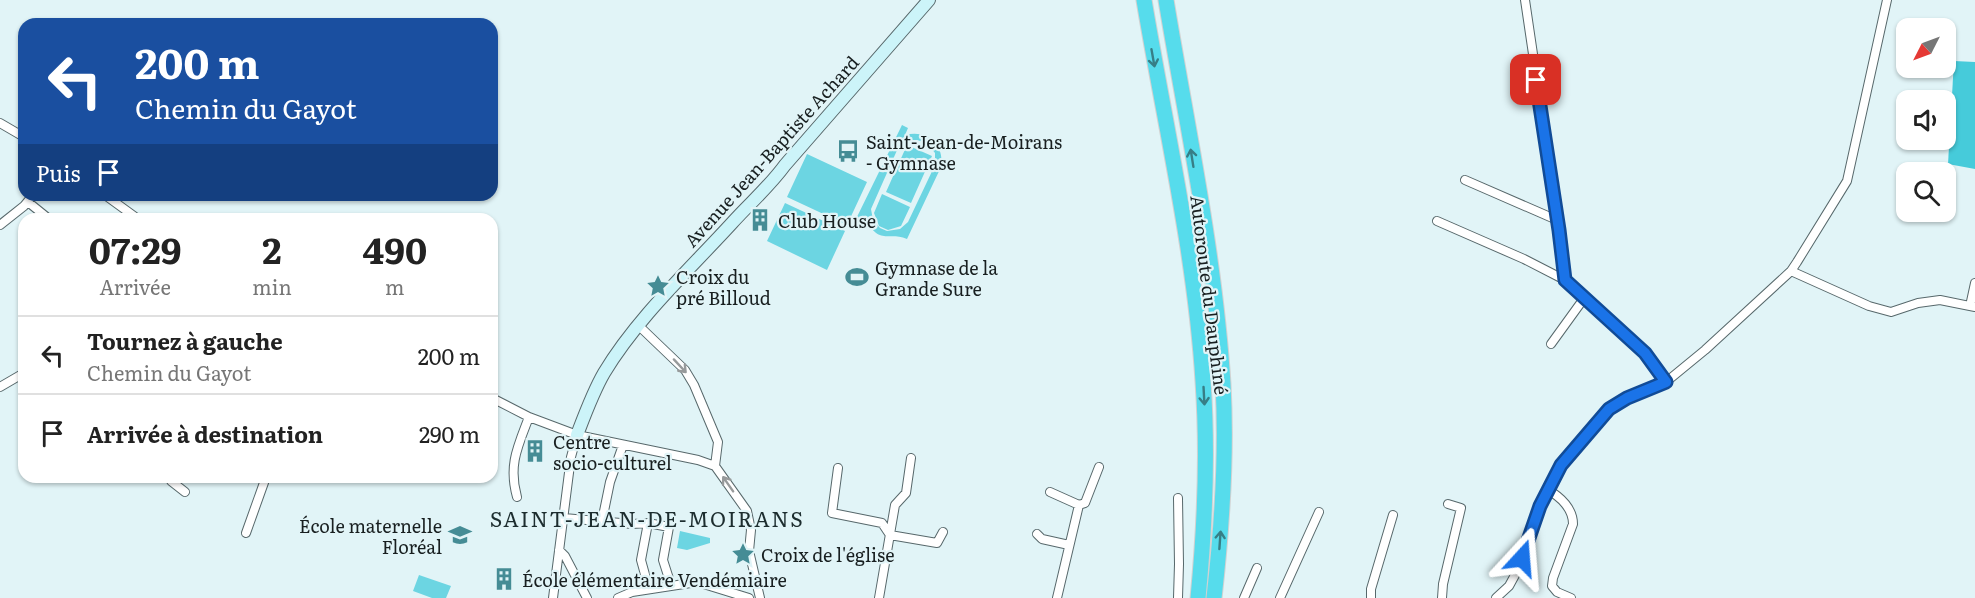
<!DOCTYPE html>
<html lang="fr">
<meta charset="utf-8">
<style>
body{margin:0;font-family:Literata,serif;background:#f2f2f2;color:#222;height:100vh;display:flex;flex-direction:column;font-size:22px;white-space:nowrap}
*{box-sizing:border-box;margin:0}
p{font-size:20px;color:#767676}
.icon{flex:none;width:33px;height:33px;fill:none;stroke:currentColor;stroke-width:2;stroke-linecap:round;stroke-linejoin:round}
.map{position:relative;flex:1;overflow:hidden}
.details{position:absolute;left:18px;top:213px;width:480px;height:270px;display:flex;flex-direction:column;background:#fff;border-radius:18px;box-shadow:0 2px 4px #0004}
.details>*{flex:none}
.hud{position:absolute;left:18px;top:18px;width:480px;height:183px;border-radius:18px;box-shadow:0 2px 4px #0004;background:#1a4fa0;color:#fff;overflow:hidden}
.needle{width:39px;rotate:228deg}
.controls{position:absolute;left:1896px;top:18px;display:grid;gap:12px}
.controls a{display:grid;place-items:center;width:60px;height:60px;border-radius:12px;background:#fff;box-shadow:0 2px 4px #0004;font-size:30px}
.pin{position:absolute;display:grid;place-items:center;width:51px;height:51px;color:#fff;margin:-26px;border-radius:12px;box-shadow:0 3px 9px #0006}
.me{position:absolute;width:66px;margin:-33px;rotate:19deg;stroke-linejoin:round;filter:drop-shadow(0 0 4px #0008)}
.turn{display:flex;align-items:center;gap:21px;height:126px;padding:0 18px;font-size:27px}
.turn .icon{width:78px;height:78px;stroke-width:2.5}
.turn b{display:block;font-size:42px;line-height:51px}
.then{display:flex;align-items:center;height:57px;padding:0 18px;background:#0003;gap:12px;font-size:22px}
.eta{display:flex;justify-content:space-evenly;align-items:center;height:102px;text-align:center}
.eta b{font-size:36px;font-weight:700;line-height:42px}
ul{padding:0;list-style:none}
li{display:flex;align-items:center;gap:18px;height:78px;padding:0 18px;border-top:2px solid #e0e0e0}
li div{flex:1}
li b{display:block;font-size:22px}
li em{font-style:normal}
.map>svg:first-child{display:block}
.green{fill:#6cd5e2;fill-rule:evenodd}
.forest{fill:#46cbda}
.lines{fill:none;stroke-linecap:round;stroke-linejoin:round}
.street-casing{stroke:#57686b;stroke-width:10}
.secondary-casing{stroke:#57686b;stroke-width:14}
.highway-casing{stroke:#d1d2d2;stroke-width:17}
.street{stroke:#fff;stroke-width:8}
.secondary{stroke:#ccf4f9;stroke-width:12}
.highway{stroke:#56dcec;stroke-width:15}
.oneway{stroke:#377e86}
.oneway2{stroke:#979a9b}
.route-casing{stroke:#114b97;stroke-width:15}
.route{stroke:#1a73e8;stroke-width:10}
.labels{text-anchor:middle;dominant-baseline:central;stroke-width:4.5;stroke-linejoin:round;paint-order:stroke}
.poi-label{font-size:18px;fill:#181f20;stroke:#e1f4f7;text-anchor:start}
.street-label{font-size:18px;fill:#181f20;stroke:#e1f4f7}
.quarter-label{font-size:21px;letter-spacing:1.5px;fill:#1d2d2f;stroke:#e1f4f7}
</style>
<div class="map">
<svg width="1975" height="598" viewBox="0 0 1975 598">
<rect width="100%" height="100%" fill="#e1f4f7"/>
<path class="green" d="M902 125 908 128 905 135C927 129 945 144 941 167L907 239C889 231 879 246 866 219L862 227 854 223ZM910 140H917L927 143 935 153V165L908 222 900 229 887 231 880 228 873 220 871 209 898 148Z
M907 145 932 156 911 203 886 192Z
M807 154 867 182 847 225 787 197Z
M882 194 910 207 901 226 888 230 879 226 874 213Z
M785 203 845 231 827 270 767 241Z
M680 531 710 538V543L687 550 677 548Z
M419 575 451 586 446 598H432L413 591Z"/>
<path class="forest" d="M1954 61 1975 62V169L1948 164Z"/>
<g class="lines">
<g class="street-casing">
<path id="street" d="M1525 0 1559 230 1565 281
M0 123 24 137
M1465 180 1557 220
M105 195 138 219
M28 202 49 219
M1437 221 1524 259 1561 278 1580 292 1645 353 1666 382
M0 225 24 206 33 195
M1791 271 1869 306 1891 312 1918 303 1940 300 1975 307
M1970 306 1975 283
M638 325 685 370 694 385 718 442 715 466
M1551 344 1585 297
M0 387 24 373
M492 398 529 417 577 435 698 460 715 466
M715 466 747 511 751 530 749 551 760 598
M838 468 832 513 882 523 890 535 937 543 943 532
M172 477 171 481 185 492
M1548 490C1561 497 1573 509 1573 524L1553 578 1552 586 1557 592 1571 598
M1050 492 1079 505 1057 598
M517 497C508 465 518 446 529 417
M1079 505 1085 503 1099 467
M564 518 632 524 648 523 669 527 663 560 671 585
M602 521 610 482 623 445
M648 523 641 560 649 589
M246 533 266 477
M1037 534 1042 539 1069 545
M559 550 565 556 587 598
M553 598 571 457 577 435
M618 598 632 592 697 582 749 598
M879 598 895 505 906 493 911 458
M1178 598 1179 564 1178 498
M1244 598 1257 568
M1280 598 1319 512
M1371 598V589L1393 515
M1442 598 1443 584 1461 508 1448 504
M1496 598 1509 586 1515 575 1540 506 1561 465 1609 409 1627 398 1666 382 1705 350 1791 271 1797 262 1847 181 1887 0"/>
</g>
<g class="secondary-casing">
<path id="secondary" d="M577 435C585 414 593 392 604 373 637 318 689 270 732 223 750 203 769 187 785 165L929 0"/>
</g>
<g class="highway-casing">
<path id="highway" d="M1144 0C1165 126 1195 253 1203 381 1208 453 1205 526 1198 598
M1166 0C1187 127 1215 255 1223 384 1227 455 1222 527 1214 598"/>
</g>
<use href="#street" class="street"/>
<use href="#secondary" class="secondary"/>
<use href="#highway" class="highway"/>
</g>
<defs><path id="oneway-shaft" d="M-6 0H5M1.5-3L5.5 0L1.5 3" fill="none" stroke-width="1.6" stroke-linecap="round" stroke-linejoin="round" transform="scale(1.5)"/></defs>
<g class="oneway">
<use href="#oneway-shaft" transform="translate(1153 58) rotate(80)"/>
<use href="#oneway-shaft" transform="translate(1192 158) rotate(-99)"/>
<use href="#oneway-shaft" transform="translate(1204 396) rotate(87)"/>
<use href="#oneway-shaft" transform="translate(1220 540) rotate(-86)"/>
</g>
<g class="oneway2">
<use href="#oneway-shaft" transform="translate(680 366) rotate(47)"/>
<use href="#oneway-shaft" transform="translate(728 484) rotate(-125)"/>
</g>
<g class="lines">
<g class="route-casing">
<path id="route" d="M1522 558 1540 506 1561 465 1609 409 1627 398 1666 382 1645 353 1565 280 1559 230 1536 80"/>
</g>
<use href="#route" class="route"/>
</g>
<defs>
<g id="bus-bare" transform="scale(1.8)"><path d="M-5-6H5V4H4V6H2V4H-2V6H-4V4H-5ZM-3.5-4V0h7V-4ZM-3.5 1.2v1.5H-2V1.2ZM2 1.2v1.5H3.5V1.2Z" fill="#458c95" stroke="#e1f4f7" stroke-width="2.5" paint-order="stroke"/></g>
<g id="building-bare" transform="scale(1.8)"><path d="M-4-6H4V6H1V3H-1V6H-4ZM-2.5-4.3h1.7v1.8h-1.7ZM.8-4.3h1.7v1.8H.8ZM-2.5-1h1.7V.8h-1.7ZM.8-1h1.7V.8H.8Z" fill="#458c95" stroke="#e1f4f7" stroke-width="2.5" paint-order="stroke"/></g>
<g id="stadium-bare" transform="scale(1.8)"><path d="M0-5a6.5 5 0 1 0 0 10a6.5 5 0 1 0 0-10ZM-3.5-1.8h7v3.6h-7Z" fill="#458c95" stroke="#e1f4f7" stroke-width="2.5" paint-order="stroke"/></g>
<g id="sight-bare" transform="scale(1.8)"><path d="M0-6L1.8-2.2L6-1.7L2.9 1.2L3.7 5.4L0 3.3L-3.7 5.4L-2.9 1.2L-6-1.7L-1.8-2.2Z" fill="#458c95" stroke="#e1f4f7" stroke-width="2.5" paint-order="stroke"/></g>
<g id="school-bare" transform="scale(1.8)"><path d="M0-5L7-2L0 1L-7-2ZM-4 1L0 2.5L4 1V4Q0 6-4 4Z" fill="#458c95" stroke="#e1f4f7" stroke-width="2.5" paint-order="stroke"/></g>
</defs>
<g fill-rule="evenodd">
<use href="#bus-bare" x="848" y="151"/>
<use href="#building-bare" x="760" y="220"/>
<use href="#stadium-bare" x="857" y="277"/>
<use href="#sight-bare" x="658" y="286"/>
<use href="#building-bare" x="535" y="451"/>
<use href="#school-bare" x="460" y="535"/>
<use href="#sight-bare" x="743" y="554"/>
<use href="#building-bare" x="504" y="579"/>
</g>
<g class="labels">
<g class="poi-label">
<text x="866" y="141">Saint-Jean-de-Moirans<tspan x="866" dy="21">- Gymnase</tspan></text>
<text x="778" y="220">Club House</text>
<text x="875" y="267">Gymnase de la<tspan x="875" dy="21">Grande Sure</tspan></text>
<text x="676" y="276">Croix du<tspan x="676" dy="21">pré Billoud</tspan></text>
<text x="553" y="441">Centre<tspan x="553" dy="21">socio-culturel</tspan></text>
<text x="442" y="525" text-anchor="end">École maternelle<tspan x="442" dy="21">Floréal</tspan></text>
<text x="761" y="554">Croix de l'église</text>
<text x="522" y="579">École élémentaire Vendémiaire</text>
</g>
<g class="street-label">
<text transform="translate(771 151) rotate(-48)">Avenue Jean-Baptiste Achard</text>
<text transform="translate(1210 295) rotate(83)">Autoroute du Dauphiné</text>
</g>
<g class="quarter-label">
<text x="647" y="517">SAINT-JEAN-DE-MOIRANS</text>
</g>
</g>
</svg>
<div class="controls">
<a><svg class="needle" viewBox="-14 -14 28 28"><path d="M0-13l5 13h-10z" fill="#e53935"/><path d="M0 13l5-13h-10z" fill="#767676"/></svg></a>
<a><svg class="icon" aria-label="sound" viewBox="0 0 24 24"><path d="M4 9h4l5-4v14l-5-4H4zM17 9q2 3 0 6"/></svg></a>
<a><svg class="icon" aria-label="search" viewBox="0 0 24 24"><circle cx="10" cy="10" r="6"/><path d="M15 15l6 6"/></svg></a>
</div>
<div class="pin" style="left:1536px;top:80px;background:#d93025"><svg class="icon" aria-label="arrive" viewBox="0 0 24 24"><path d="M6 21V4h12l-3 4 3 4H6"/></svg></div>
<svg class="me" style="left:1522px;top:558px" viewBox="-20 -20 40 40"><path d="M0-17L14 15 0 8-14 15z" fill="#1a73e8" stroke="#fff" stroke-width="4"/></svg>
<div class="hud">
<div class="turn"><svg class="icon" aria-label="left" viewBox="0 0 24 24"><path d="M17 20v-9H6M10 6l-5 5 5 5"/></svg><div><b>200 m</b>Chemin du Gayot</div></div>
<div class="then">Puis<svg class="icon" aria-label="arrive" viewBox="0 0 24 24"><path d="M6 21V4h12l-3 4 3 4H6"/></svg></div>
</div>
<section class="details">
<div class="eta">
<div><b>07:29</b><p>Arrivée</p></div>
<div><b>2</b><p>min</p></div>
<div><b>490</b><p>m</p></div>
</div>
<ul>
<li><svg class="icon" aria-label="left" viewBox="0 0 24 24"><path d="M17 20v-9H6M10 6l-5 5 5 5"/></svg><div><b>Tournez à gauche</b><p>Chemin du Gayot</p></div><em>200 m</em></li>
<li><svg class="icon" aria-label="arrive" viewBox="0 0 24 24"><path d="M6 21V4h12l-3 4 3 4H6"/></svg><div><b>Arrivée à destination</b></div><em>290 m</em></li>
</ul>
</section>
</div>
